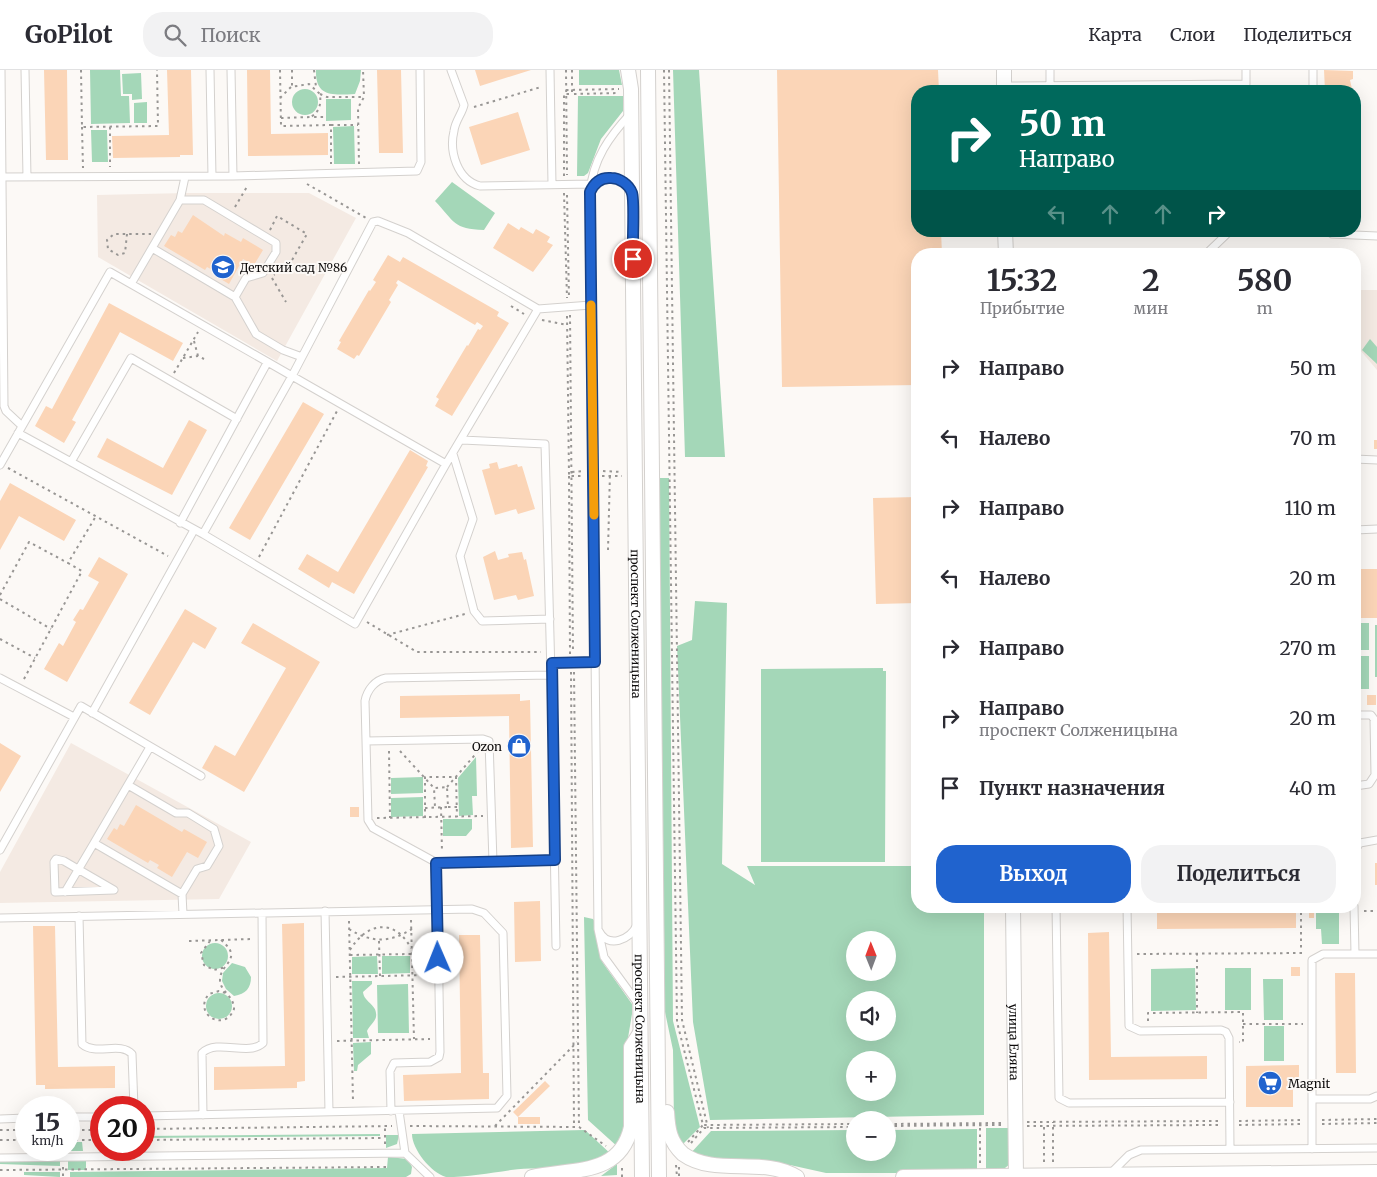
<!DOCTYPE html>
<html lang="ru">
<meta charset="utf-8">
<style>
body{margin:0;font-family:Merriweather,serif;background:#f2f2f3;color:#2b2b33;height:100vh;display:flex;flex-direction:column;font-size:19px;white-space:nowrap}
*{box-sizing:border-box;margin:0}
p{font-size:16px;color:#7c7c81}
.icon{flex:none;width:28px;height:28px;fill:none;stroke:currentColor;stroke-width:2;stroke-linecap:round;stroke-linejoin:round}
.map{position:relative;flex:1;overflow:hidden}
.drawer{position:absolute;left:911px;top:178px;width:450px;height:665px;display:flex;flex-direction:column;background:#fff;border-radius:20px;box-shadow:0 5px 20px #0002}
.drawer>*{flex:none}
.banner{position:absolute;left:911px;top:15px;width:450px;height:152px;border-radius:20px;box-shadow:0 5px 20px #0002;background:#00695c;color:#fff;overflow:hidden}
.needle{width:32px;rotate:359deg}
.fabs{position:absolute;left:846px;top:861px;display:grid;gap:10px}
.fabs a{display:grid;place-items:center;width:50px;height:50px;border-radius:50%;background:#fff;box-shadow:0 5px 20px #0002;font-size:25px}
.speed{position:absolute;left:15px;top:1026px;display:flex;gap:10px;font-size:25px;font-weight:700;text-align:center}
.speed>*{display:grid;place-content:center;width:65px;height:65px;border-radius:50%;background:#fff;box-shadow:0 5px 20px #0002;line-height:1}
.speed small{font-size:12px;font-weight:400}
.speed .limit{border:8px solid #d22;background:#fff;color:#111}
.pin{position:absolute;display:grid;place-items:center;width:42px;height:42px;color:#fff;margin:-21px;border:2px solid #fff;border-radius:50%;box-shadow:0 1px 5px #0007}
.me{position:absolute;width:55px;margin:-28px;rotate:359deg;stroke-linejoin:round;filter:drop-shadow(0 0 4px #0008)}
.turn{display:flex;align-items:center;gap:18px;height:105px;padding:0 25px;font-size:22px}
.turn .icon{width:65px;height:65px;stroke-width:2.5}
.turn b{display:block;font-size:35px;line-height:42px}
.lanes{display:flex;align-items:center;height:48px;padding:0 25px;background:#0003;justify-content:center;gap:25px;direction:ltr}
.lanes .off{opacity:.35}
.eta{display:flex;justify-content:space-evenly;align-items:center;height:85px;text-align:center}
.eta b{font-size:30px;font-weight:700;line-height:35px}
.primary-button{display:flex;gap:10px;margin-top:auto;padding:10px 25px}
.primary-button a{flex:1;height:58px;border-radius:20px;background:#2063ce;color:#fff;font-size:20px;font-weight:700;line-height:58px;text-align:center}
.primary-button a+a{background:#f2f2f3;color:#2b2b33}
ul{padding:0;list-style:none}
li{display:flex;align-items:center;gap:15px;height:70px;padding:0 25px}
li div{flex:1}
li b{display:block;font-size:19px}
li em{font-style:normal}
header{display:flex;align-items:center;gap:30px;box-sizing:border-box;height:70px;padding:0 25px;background:#fff;border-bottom:1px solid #e1e1e2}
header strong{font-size:24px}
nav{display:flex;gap:28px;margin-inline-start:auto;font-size:18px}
.search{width:350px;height:45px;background:#f2f2f3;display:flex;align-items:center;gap:12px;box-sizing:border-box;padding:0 18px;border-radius:20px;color:#7c7c81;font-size:19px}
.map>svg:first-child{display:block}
.built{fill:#f4eae3}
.green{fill:#a4d7b8;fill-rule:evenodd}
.building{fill:#fbd5b7}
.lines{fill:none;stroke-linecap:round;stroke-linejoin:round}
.lane-casing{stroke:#d4d1ce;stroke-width:9}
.street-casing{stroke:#d4d1ce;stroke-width:16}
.path{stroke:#989694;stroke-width:2;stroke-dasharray:2.5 4;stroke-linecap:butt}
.lane{stroke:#fff;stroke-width:7}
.street{stroke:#fff;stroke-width:14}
.route-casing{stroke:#154086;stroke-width:12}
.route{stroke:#2063ce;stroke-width:9}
.slow{stroke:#f59e0b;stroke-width:9}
.labels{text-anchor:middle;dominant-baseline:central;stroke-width:4;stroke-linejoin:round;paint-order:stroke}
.poi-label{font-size:12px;fill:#0d0b0b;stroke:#fcf9f6;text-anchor:start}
.street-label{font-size:12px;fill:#0d0b0b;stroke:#fcf9f6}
</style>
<header>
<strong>GoPilot</strong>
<div class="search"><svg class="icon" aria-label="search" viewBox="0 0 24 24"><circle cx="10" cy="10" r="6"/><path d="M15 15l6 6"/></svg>Поиск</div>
<nav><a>Карта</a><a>Слои</a><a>Поделиться</a></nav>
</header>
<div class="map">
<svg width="1377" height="1107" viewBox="0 0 1377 1107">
<rect width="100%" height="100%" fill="#fcf9f6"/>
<path class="built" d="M186 123H309L356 148 277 291 98 187 97 125Z
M1355 220H1377V300L1355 274Z
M71 673 251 772 219 829 0 833V802Z"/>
<path class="green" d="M90 0H120L121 26H129L130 53 91 54Z
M316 0H361L360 11 355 24C334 25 315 28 316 0Z
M579 0H619L622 15H579Z
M673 0H699L725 387H685Z
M141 3 142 29 132 30V24H123L122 4Z
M292 32a13 13 0 1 1 26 0a13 13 0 1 1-26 0Z
M578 26H623V41L601 69 588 103 584 106H577Z
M326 29H351V50L326 51Z
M147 32V53H134V33Z
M354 56 355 94H334L333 57Z
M91 60H107L108 92H92Z
M452 112 495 143 484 160C453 159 455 152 435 131Z
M1370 269 1377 277V294L1362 280Z
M659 408H669L673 951 700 1057 682 1075 674 1055 673 980 665 942Z
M695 531 727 533 722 794 755 815 747 796H917L918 836H984V1045L710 1050 693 952 677 576 692 570ZM855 870H888V902H855ZM855 930H888V962H855ZM855 990H888V1022H855Z
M1355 553H1369V580H1355Z
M1375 555H1377V607H1375Z
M1355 586H1369V619H1355Z
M883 598V601H886L885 792H761V599Z
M476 687 477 726H472L473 745 459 746 458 708Z
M423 707V723L391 724V708Z
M423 727V746L391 747V728Z
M443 749H472V759L466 766H443Z
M1316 836H1339V874H1322L1321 859H1316Z
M584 847 593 849 595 852 598 878 603 893 632 934V944L626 980 627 1050 619 1078 588 1050Z
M202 886a13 13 0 1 1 26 0a13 13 0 1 1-26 0Z
M377 886 378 904H352V887Z
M382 886H410V903L382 904Z
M232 893 245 897 251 907C251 918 246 924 234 926L226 919 222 911 223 903Z
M1195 898 1196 940 1151 941V899Z
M1225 898H1251V940H1225Z
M1263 909H1283V950H1264Z
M352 911H372V914L363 922C364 933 378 934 376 947 375 952 369 956 367 961L369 968H353Z
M408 914 409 963H378L377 915Z
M206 936a13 13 0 1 1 26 0a13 13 0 1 1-26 0Z
M1264 956H1284V991H1264Z
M371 972V984L358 995 357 1001H354L353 973Z
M986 1058H1011L1010 1094 1000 1102 986 1103Z
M977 1059V1103H826L790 1095H716L690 1084 711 1061 855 1060V1082H888V1060Z
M585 1060 613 1086C601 1090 588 1097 576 1098 555 1100 533 1097 511 1100 490 1103 467 1107 446 1107 431 1103 412 1079 412 1064Z
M380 1064V1066L144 1068V1066Z
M386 1065H399L397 1074 386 1078Z
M69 1072H82L83 1081H65L69 1080Z
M388 1087 408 1089 412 1097 411 1104 406 1107H70V1102L387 1098Z
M60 1090V1096L0 1094V1091Z
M68 1090H86V1100H68Z
M617 1094V1105L601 1106Z
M24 1102H60V1107L24 1105Z"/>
<path class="building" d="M44 0H67L68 90H46Z
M167 0H191L193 85H180V87L113 88 112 66 169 65Z
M247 0H270L271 64 328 63V85L248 86Z
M377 0H401L403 83H379Z
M475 0H531L480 16Z
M777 0H938L939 21H918V161H941L942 184H918V315L782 317Z
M1324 0 1353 1V9L1350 10 1352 19H1348L1349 21H1325Z
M518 42 530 80 481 95 469 57Z
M193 145 224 166 225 163 241 172 243 168 263 180 254 195 243 189 229 214 214 205 216 202 207 197 205 200 164 176 171 165 175 167 178 161 182 163Z
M508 153 519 160 521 157 533 164 536 159 550 167 547 172 553 175 533 202 493 178Z
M388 185 400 192 403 187 499 242 497 246 509 253 452 346 435 336 439 329 436 327 467 275 468 276 478 259 480 260 483 256 477 252 475 255 398 210 396 213 398 215 389 230 391 232 359 286 357 285 354 289 337 279 341 272 339 271 369 220 370 221 376 212 373 210Z
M109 233 183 273 173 291 120 262 72 350 76 352 64 373 35 356 46 336 52 339Z
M303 332 324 344 250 470 229 458Z
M189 350 207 360 172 425 97 387 107 368 163 398Z
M1374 370H1377V379H1374Z
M410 380 428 391 426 396 428 397 354 524 332 512 329 518 298 499 307 484 338 502Z
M497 392 499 399 517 394 518 397 522 396 535 439 518 444 516 439 495 445 482 400 490 398 489 394Z
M10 413 76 450 64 471 19 446 0 480V431Z
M918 427V533L876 534 873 428Z
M495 481 498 490 509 487 508 484 522 482 524 490 526 489 534 526 518 530 516 525 494 530 483 487Z
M99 487 128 504 67 612 44 599 59 573 63 576 76 552 73 550 80 539 83 540 99 512 88 506Z
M1355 499H1377V548H1355Z
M185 539 217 558 205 579 193 572 150 645 129 633Z
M253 553 320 592 244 722 202 698 215 675 235 686 286 598 241 573Z
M520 624V631L530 630 533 777 511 778 509 646 400 648V626Z
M1367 625H1376V635H1367Z
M0 673 21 686 0 722Z
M136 735 182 762 184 759 207 772 198 788 187 782 172 807 157 798 159 795 150 790 148 793 107 769 114 758 117 760 120 754 124 756Z
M350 737H359V747H350Z
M1375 793H1377V815H1375Z
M540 831 541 891 515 892 514 832Z
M1296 836V858L1157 859V837Z
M1309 840H1314V848H1309Z
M304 853 305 1011 297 1012V1018L214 1020V997L285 996 282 854Z
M33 856H55L58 997 115 996V1018L45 1019V1015H36Z
M1109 862 1111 987 1207 986V1009L1089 1010 1088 863Z
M459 865H480L483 1003H489V1029L404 1031 403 1005 461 1003Z
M1291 897H1300V906H1291Z
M1335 903H1355L1356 1003H1336Z
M1299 995V1017H1293V1037H1246V996Z
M545 1011 550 1016 518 1047H540V1054H518V1047L513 1042Z"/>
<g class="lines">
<g class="lane-casing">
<path id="lane" d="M1 0 4 336 6 341 22 356
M25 0 27 107
M210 0 212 106
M231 0 233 106 417 101 421 92 420 0
M451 0 464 35C462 44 455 51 454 61 449 81 457 110 480 116L591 114
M550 0 552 114
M1050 0V21
M1313 0V21
M1004 16 1246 14V0
M631 43C609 67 593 89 590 122L598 859 604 887 639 935
M0 107 233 106
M591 119C601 101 621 107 630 121
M180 130 185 107
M1329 161 1332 164 1377 166
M152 178 235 227 256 264 283 280 302 287
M1206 184 1230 161
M131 214 180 130H204L276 173V182L263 203 246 208 235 227
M18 363 203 464 355 554 446 394 538 239 591 235
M462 370 545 374 551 605 386 608C375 610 367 620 365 631L368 750 373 758 437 793 555 790
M453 384 473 449 460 486 474 541 482 551 550 549
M1355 389 1377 390
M71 392 131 288 237 349
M0 395 110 202 292 306 373 152 378 151 408 163 538 239
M180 453 267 293
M1355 460 1377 459
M203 464 292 306 446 394
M551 593 595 592
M551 605 556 876
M0 608 74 647
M92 643 194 460
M1355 645H1371L1374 649 1375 705 1369 714 1355 716
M366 671 483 669 489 671 493 792
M150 677 94 773 182 824
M128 715 176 743H188L214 759 219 776 207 796 197 799 182 824 183 844
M0 780 81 636 201 706
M1355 780 1360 773 1377 770
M56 789 64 791 114 820 55 822 54 792Z
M65 822 94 773
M1056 836 1059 1028 1069 1033 1230 1032
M1127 836 1129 956 1140 961 1221 960 1226 962 1229 968 1230 1079
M1354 836 1355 884
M325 841 329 1042
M79 846 82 974C96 986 120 971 132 984L134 1038
M0 848 472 839 484 843 503 863 507 1026 497 1038 144 1046
M599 861C608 879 630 870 637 855
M1312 1029H1370L1377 1026
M391 1041 390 1001 394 993 430 992 439 987 440 982 437 793
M399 1041 405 1083
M203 1045 202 983C218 968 248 987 263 973L262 843
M69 1047H101
M0 1049 26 1048
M1312 1079V890L1323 884H1377
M0 1088 405 1083 430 1107
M1111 1103 1129 1085 1141 1080 1377 1078"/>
</g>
<g class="street-casing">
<g id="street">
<path id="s1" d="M628 0 631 19 642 1107"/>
<path d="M648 0 659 1107"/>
<path d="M1004 0V21"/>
<path d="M1005 161 1006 184"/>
<path id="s2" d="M1013 836 1016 1107"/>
<path d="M667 1042C668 1060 670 1072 683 1084 715 1107 762 1086 797 1107"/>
<path d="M532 1107C572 1098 620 1107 631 1057V977L640 963"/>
<path d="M903 1107 1377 1102"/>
</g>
</g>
<path class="path" d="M81 0 82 57 158 56 157 0
M280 0 281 56 331 55V94
M292 0V16
M314 0 316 17
M566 0 567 105
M572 0V24L619 23
M664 0 677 952 703 1055 855 1054
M669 0 682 950 708 1058
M566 20 619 19
M320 24 327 27H364
M280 28 291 17 309 14 320 24C321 34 320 41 311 47H326
M474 37 541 17
M281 48 311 47
M331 55H358
M82 57 83 98
M110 57V97
M359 94 358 38 364 27 363 0
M564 106V24H572
M307 114 366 148
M564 123 567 228
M567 125 569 228
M235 137 248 115
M270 160 277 146 307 164 288 197 274 205
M127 164 125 183 118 185 108 179 107 170 114 164H151
M1237 166 1320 164
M272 208 286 232
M511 236 524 244
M570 245 573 583
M567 246 569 406H584
M542 250 567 255
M194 271 198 286
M183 288 198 286 204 289
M174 303 198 262
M8 398 168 486
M603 401 621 402
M572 402 583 401
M569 406 570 584
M602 406H622
M608 480 610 402
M259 487 337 341
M0 525 29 472 68 493
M0 529 51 559
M367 552 417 582H541
M387 565 465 544
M0 569 35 588
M571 602 574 1057
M574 602 579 1057
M24 609 82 501 68 493 96 446
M389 681 390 748
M400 681 434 718
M447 717 480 679
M441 737 442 782
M448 737H457
M425 738 448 737 447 717 434 718 435 737
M377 748 483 746
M425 748V707H456L457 747
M1301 836V881
M1364 841H1377
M411 850 414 969
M349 851 353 1031
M349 859C371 873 390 873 412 859
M221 870C245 890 219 893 220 911 221 922 234 926 234 939 225 963 192 944 209 924L219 921 229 924
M189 871 252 869
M210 871 201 883 204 895 214 900 226 897
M379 871 380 906
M350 880C366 853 394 847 411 878
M1197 883V943
M1137 884 1304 883
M350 885 412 884
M336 907 429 905
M1148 951V943L1243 942V972H1239
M1243 954H1303
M337 971 430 969
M1322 1050 1377 1049
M1239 1051 1302 1050
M1027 1052 1220 1051
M888 1054 1002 1053
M1322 1054 1377 1053
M1239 1055 1302 1054
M410 1056 579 1057 606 1076
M495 1056 577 972
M888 1056 1002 1055
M1027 1056 1220 1055
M144 1059 392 1056
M0 1060H26
M69 1060H101
M0 1070H26
M69 1070H101
M144 1070 384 1068
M688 1072 703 1055
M691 1073 704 1058 855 1057
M385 1074V1056
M1044 1092V1057
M1053 1092V1052
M980 1093V1055
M676 1095 677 1107
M63 1097V1107
M679 1097V1107
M0 1100 386 1097V1094
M622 1107V1097"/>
<use href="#lane" class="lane"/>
<use href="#street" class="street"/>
</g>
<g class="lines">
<g class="route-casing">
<path id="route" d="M438 888 436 793 555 790 552 593 595 592 590 122C594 113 600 107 611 108 619 108 629 114 632 123 635 132 632 176 633 189"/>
</g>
<use href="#route" class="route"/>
<path class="slow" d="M591 235 594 445"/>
</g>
<defs>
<g id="school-disc" transform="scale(1.25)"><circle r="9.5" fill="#2063ce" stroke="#fcf9f6"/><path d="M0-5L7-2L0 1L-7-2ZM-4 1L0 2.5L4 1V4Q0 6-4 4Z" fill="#fff"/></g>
<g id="shop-disc" transform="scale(1.25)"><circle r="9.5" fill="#2063ce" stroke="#fcf9f6"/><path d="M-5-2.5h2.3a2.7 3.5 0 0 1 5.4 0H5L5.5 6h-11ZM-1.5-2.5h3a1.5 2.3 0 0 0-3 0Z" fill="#fff"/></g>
<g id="supermarket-disc" transform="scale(1.25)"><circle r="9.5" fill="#2063ce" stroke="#fcf9f6"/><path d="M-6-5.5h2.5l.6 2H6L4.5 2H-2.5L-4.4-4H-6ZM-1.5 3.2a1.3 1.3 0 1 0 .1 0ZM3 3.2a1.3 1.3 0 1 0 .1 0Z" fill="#fff"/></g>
</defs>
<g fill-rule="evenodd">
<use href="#school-disc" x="223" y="197"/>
<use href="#shop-disc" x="519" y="676"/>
<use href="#supermarket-disc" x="1270" y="1013"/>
</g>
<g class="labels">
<g class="poi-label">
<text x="240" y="197">Детский сад №86</text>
<text x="502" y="676" text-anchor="end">Ozon</text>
<text x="1288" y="1013">Magnit</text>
</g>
<g class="street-label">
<text stroke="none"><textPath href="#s1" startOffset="554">проспект Солженицына</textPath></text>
<text stroke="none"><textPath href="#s1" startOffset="959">проспект Солженицына</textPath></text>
<text stroke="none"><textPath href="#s2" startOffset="136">улица Еляна</textPath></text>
</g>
</g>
</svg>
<div class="fabs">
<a><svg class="needle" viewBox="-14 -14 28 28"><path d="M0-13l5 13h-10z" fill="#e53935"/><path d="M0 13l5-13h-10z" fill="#7c7c81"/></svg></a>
<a><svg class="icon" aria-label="sound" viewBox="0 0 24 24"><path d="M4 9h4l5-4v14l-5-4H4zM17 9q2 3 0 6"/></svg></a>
<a>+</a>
<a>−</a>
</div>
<div class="speed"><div>15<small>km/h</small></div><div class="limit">20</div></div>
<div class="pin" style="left:633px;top:189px;background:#d93025"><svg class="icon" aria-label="arrive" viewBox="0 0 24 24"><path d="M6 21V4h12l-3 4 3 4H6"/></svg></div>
<svg class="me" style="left:438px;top:888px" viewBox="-20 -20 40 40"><circle r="19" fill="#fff"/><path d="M0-13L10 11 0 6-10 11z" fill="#2063ce"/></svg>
<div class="banner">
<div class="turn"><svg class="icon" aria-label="right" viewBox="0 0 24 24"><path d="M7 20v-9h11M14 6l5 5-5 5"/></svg><div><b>50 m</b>Направо</div></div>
<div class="lanes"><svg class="icon off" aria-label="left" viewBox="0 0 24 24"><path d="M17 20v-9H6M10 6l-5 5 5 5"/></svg><svg class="icon off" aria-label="ahead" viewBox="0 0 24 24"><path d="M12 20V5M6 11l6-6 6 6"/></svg><svg class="icon off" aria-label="ahead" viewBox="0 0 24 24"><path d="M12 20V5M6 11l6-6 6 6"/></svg><svg class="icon" aria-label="right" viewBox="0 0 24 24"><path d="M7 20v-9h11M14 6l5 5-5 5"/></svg></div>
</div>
<section class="drawer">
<div class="eta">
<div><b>15:32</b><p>Прибытие</p></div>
<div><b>2</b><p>мин</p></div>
<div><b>580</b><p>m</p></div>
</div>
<ul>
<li><svg class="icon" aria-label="right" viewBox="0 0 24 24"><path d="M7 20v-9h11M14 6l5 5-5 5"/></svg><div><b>Направо</b></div><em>50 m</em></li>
<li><svg class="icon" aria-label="left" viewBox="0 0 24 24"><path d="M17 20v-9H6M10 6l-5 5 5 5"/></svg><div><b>Налево</b></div><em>70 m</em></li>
<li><svg class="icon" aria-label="right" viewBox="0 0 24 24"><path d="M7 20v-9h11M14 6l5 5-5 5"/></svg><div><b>Направо</b></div><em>110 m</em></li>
<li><svg class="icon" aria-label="left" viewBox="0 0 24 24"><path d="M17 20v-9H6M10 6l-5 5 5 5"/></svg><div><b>Налево</b></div><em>20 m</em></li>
<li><svg class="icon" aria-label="right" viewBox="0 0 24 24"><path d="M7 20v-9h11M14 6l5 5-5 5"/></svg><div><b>Направо</b></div><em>270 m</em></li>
<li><svg class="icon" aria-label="right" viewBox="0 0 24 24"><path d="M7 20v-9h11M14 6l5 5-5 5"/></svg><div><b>Направо</b><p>проспект Солженицына</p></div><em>20 m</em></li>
<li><svg class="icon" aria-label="arrive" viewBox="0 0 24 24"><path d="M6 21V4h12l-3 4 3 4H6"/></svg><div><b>Пункт назначения</b></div><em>40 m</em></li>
</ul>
<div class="primary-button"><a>Выход</a><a>Поделиться</a></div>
</section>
</div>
